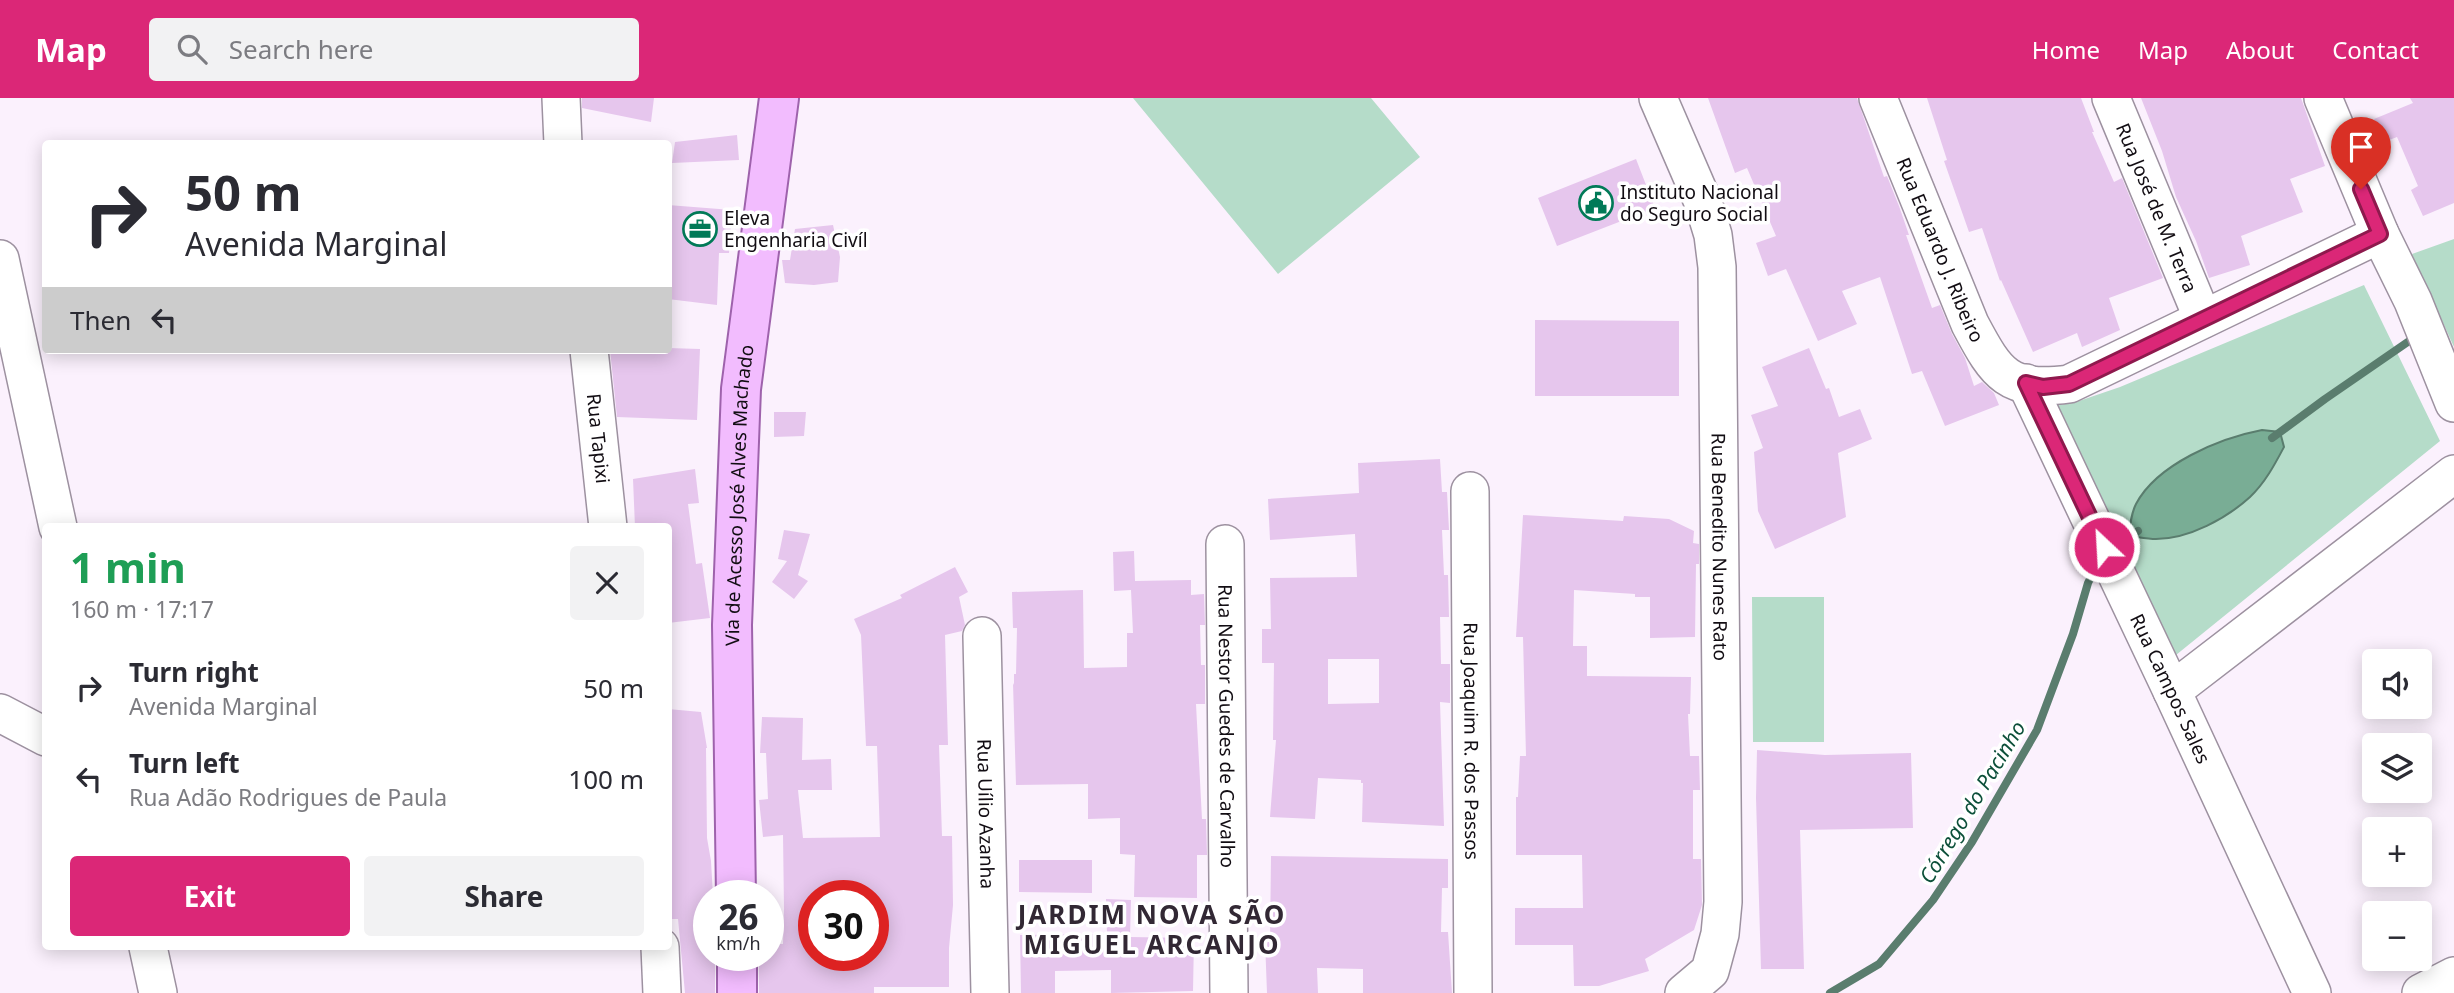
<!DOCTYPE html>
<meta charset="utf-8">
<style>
body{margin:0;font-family:"Noto Sans",sans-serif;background:#f2f2f3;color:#2b2b33;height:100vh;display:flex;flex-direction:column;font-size:26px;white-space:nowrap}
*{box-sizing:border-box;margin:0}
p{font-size:23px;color:#7c7c81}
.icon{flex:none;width:38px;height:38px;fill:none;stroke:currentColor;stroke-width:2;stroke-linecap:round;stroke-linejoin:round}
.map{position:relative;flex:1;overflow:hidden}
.details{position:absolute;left:42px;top:425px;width:630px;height:427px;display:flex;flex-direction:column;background:#fff;border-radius:7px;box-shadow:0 4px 18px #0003}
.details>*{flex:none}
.banner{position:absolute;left:42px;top:42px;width:630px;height:214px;border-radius:7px;box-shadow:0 4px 18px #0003;background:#fff;color:#2b2b33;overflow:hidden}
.tools{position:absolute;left:2362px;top:551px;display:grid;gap:14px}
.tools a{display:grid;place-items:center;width:70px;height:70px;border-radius:7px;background:#fff;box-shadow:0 4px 18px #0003;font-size:35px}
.speed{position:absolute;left:693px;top:782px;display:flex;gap:14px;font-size:35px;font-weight:700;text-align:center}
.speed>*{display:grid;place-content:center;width:91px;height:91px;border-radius:50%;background:#fff;box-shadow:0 4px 18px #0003;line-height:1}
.speed small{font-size:18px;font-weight:400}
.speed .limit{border:10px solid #d22;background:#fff;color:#111}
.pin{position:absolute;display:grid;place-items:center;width:60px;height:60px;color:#fff;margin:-72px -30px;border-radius:50% 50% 50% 0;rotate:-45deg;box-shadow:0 0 7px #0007}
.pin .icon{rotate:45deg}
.me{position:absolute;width:77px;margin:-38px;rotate:335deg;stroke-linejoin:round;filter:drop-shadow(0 0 5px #0008)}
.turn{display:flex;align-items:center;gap:24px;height:147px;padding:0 28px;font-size:32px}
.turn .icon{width:91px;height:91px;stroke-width:2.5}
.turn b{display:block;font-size:49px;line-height:60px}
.then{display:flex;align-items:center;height:66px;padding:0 28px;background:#0003;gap:14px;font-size:26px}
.round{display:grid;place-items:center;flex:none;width:74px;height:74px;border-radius:7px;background:#f2f2f3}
.overview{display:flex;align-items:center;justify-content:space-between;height:119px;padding:0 28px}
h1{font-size:42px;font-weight:700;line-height:52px;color:#1e9e55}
.button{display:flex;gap:14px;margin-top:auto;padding:14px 28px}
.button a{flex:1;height:80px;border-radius:7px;background:#db2777;color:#fff;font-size:28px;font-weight:700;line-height:80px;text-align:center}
.button a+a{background:#f2f2f3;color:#2b2b33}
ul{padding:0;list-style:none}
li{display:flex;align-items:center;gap:21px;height:91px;padding:0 28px}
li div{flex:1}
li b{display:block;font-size:26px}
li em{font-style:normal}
header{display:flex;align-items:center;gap:42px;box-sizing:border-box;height:98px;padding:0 35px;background:#db2777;color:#fff}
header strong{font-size:33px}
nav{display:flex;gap:38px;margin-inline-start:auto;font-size:24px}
.search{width:490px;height:63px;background:#f2f2f3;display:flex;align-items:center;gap:18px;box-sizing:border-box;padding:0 24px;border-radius:7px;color:#7c7c81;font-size:26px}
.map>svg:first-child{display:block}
.green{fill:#b5dcc9}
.water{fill:#79ad95;stroke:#5a7d6e;stroke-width:2}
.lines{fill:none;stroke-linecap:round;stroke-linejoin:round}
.stream{stroke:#5a7d6e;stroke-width:8}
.building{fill:#e6c6ed;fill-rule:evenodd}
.minor-casing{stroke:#9d91a0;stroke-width:40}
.major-casing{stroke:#9e62ac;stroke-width:42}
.minor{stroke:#fff;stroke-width:37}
.major{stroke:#f2bcfe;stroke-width:38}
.route-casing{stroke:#8e194d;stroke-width:18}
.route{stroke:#db2777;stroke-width:12}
.labels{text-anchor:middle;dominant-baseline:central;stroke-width:7;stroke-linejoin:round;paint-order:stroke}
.poi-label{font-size:19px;fill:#120d13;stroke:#fff;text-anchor:start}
.street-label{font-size:19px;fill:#120d13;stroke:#fff}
.water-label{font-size:21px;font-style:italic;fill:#0d503a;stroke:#fff}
.district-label{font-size:26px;font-weight:bold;letter-spacing:2px;fill:#322834;stroke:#fff}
</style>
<header>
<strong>Map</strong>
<div class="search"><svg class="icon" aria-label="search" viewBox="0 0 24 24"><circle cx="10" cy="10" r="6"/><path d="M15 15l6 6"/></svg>Search here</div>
<nav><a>Home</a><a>Map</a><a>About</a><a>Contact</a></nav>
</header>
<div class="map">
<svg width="2454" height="895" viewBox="0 0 2454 895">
<rect width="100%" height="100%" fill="#fbf1fd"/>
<path class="green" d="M1133 0H1371L1420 59 1278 176Z
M2454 141V249L2412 156Z
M2364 187 2440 343 2176 557 2135 472 2051 309 2079 303 2120 289Z
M1752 499H1824V644H1753Z"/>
<path class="water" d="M2262 332 2280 334 2284 349C2275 366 2265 385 2250 399 2227 420 2189 441 2156 441 2147 441 2138 439 2129 438 2130 427 2131 416 2136 406 2157 366 2220 340 2262 332Z"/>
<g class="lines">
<path class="stream" d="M2272 340 2325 301 2415 239
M2112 447 2138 433
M1830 895 1879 866 1933 802 1972 744 2037 632 2073 536 2088 485 2098 465"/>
</g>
<path class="building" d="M582 0H654L651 24 582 10Z
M1708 0H1857L1884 79 1887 78 1899 108 1909 137H1906L1932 210 1940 207 1952 236 1965 260 1974 288 1982 284 1994 295 1999 307 1945 328 1922 273 1912 276 1880 179 1842 193 1857 226 1818 243 1786 171 1768 178 1756 145 1776 138 1747 70 1735 75Z
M1927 0H2081L2094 34H2092L2114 84 2122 80 2163 180 2109 200 2120 232 2082 249 2077 235 2033 254 2001 182 2000 183 1982 130 1969 134 1944 63 1947 62Z
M2141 0H2301L2325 68 2290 81 2303 114 2241 138 2250 167 2209 180 2196 143 2176 99 2162 53Z
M2410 0H2454V105L2423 118 2411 92 2418 88 2397 39 2384 44 2374 21 2413 5Z
M737 37 739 62 672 65 675 44Z
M1636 61 1655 110 1557 148 1538 100Z
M668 107 732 112 729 155H719L717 207 668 201Z
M833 127 840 159 838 184 814 187 785 185 782 162H790L795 131Z
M1535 222 1679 223V298H1535Z
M668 250 700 251 697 322 617 319 610 252H668Z
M1809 250 1826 291 1829 290 1839 319 1860 311 1872 341 1838 355 1846 419 1775 451 1758 413 1754 354 1763 350 1751 317 1778 308 1762 269Z
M774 314H806L804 338 774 339Z
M1440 361 1442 394H1447L1449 432H1442L1444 477H1448L1449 519H1440L1441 566H1450V605L1440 604 1444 728 1362 724 1363 685H1361V682L1318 680 1315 721 1270 719 1276 642H1273L1274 565H1262V531H1271L1270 480 1357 479 1355 436 1270 442 1268 401 1359 395 1358 365ZM1328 561H1379V605L1328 606Z
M695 371 699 405 688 406 696 466 702 465 710 520 668 525V429H635L633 381Z
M1523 417 1623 423 1624 418 1669 421 1694 433 1693 445 1699 446V466H1696L1695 539 1650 540V499H1635V496L1574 492 1573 548H1587V578L1691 579 1690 616H1688L1690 658H1699L1700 692H1693V761H1701L1702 807 1694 832 1645 861 1649 873 1599 888H1574L1573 847H1515V810H1583L1582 757H1516V699H1518L1520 658H1526L1523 539H1516Z
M784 432 810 436 798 477 808 483 794 501 772 484 787 463 778 461Z
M1134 453 1135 483 1191 482V497L1204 496 1205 527H1200L1201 567H1205V606H1196L1202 721H1206L1207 757H1197V800L1134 799 1135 757 1120 756V720L1088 721V686L1016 687 1013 585 1014 587V576H1016L1017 530H1013L1012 494 1083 492 1084 570 1127 569V535H1133L1131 492 1114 493 1113 454Z
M955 469 968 494 959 499 965 527 962 533 945 537 948 647H939L942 738H952L953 807 949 850V889H874V895H759V858H768V846H783L784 811 783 737 763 739 759 702 768 701 766 655H760L762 619 803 620 802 662 831 661 832 692H798L803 740 880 739 877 648H866L861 537 854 521 902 500 900 497ZM814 798H873V858H814Z
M668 611 701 614 707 650H706L707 740 711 763 713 798H709V858H715V895H685L678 821H672L668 791Z
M1757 652 1825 657 1911 655 1913 730 1800 732 1804 871H1761L1756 700Z
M1271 758 1448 761V790H1442L1441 834H1448L1452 895H1363V871L1317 870 1318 895H1267L1265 842H1270Z
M1019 762H1092V795L1019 794Z
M1106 801 1131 802 1130 839 1194 840 1193 893 1111 895V872L1055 873V895H1021L1020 837 1107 836Z"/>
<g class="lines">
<g class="minor-casing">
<g id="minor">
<path d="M561 0 563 46"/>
<path id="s1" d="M1658 0 1703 104 1713 137 1717 169 1723 804 1720 836 1710 873 1684 895"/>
<path id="s2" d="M1878 0 1970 226C1997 277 2008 294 2069 286L2380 136"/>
<path id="s3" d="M2111 0 2203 221"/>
<path d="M2323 0 2380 136 2413 203 2454 305"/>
<path d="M0 161 58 429"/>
<path id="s4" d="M589 252 608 429"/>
<path id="s5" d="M2026 285 2172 593 2312 895"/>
<path id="s6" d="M1470 393 1473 895"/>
<path id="s7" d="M1225 446 1229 895"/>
<path id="s8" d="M982 538 990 895"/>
<path d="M2172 593 2454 376"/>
<path d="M0 615 46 639"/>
<path d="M148 849 158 895"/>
<path d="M660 849 662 895"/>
<path d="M2421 895 2454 878"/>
</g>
</g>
<g class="major-casing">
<g id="major">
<path id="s9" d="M736 798 732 527 741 291 779 0"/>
<path d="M737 858V895"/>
</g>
</g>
<use href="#minor" class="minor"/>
<use href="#major" class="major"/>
</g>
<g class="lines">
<g class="route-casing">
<path id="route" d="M2104 449 2026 285 2043 289 2069 286 2380 136 2361 91"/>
</g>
<use href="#route" class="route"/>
</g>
<defs>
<g id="civic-ring" transform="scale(1.75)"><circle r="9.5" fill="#fff" stroke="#017a57" stroke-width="1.5"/><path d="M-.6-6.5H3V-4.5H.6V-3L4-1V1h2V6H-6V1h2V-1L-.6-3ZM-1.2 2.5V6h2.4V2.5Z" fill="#017a57"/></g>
<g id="office-ring" transform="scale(1.75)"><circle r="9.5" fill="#fff" stroke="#017a57" stroke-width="1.5"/><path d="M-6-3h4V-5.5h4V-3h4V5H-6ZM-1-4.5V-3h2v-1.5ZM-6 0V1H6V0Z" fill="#017a57"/></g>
</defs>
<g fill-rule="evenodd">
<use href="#civic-ring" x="1596" y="105"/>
<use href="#office-ring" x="700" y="131"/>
</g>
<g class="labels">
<g class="poi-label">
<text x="1620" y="94">Instituto Nacional<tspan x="1620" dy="22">do Seguro Social</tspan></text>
<text x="724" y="120">Eleva<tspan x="724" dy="22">Engenharia Civíl</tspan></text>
</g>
<g class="street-label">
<text stroke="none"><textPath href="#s3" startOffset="119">Rua José de M. Terra</textPath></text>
<text stroke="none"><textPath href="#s2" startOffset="164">Rua Eduardo J. Ribeiro</textPath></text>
<text stroke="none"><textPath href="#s4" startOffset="89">Rua Tapixi</textPath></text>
<text stroke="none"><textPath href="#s9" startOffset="401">Via de Acesso José Alves Machado</textPath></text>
<text stroke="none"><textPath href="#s1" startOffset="460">Rua Benedito Nunes Rato</textPath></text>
<text stroke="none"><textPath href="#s5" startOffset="338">Rua Campos Sales</textPath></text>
<text stroke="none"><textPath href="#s7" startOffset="182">Rua Nestor Guedes de Carvalho</textPath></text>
<text stroke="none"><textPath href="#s6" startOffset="250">Rua Joaquim R. dos Passos</textPath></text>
<text stroke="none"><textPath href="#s8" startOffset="178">Rua Uílio Azanha</textPath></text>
</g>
<g class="water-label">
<text transform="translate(1972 704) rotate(-59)">Córrego do Pacinho</text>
</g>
<g class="district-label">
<text x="1152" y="816">JARDIM NOVA SÃO<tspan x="1152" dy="30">MIGUEL ARCANJO</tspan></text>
</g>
</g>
</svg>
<div class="tools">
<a><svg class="icon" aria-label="sound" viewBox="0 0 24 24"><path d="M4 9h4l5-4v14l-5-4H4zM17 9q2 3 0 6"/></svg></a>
<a><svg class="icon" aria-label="layers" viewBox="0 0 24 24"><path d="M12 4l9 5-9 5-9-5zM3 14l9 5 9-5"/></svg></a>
<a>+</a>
<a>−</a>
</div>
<div class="speed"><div>26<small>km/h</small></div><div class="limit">30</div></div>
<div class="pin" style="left:2361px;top:91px;background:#d93025"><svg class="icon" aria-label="arrive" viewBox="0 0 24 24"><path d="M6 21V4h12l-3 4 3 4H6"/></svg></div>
<svg class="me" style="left:2104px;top:449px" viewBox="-20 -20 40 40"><circle r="17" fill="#db2777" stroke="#fff" stroke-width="3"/><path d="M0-11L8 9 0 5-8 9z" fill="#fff"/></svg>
<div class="banner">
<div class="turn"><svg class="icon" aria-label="right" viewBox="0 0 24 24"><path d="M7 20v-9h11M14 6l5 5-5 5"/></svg><div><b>50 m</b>Avenida Marginal</div></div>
<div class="then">Then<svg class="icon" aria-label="left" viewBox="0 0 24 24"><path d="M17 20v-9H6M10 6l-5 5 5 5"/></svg></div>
</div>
<section class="details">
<div class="overview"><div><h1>1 min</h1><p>160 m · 17:17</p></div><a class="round"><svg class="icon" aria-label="close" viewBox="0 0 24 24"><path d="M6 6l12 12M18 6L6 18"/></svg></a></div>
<ul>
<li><svg class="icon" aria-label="right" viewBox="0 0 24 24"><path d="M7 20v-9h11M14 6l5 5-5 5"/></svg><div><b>Turn right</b><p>Avenida Marginal</p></div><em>50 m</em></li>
<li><svg class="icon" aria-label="left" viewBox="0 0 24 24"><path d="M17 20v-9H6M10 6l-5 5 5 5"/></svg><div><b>Turn left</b><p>Rua Adão Rodrigues de Paula</p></div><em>100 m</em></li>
</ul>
<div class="button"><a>Exit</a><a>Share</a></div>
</section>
</div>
